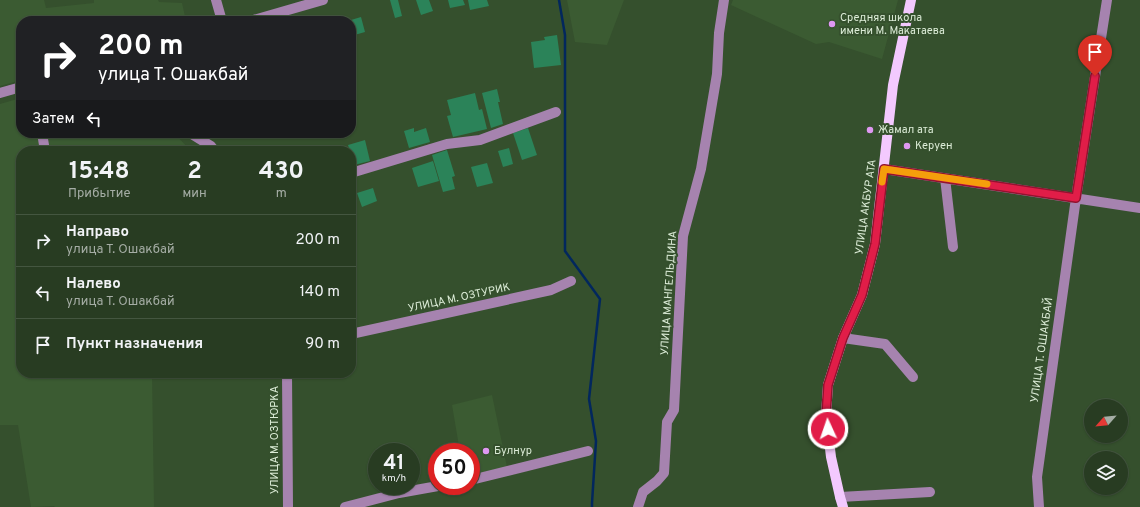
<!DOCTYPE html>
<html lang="ru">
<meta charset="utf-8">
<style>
body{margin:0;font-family:Overpass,sans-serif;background:#34472f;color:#f1f3f6;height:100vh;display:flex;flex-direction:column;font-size:15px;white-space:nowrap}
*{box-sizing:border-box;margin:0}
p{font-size:13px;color:#a5ada5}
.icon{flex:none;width:22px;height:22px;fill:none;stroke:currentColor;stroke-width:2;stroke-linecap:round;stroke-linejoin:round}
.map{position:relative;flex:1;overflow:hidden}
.details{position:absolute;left:16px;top:146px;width:340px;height:232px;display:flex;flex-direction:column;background:#283c22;border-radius:16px;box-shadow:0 1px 3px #0004,0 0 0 1px #445640}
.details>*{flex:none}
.top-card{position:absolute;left:16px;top:16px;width:340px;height:122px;border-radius:16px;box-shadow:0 1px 3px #0004,0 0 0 1px #445640;background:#202124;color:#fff;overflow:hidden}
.needle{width:26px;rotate:243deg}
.controls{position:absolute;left:1084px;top:399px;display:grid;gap:8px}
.controls a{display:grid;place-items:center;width:44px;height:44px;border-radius:50%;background:#283c22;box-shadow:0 1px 3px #0004,0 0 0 1px #445640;font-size:20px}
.speed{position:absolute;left:368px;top:443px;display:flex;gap:8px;font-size:20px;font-weight:700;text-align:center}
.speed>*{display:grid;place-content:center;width:52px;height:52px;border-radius:50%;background:#283c22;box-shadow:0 1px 3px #0004,0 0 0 1px #445640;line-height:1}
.speed small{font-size:10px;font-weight:400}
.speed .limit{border:6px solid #d22;background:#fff;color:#111}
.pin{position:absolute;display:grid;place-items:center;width:34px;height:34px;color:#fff;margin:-41px -17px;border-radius:50% 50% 50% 0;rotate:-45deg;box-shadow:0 0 4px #0007}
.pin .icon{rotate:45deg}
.me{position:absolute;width:44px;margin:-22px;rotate:357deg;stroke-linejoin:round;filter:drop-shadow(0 0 3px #0008)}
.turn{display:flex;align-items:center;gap:14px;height:84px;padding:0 16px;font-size:18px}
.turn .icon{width:52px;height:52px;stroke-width:2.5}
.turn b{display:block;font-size:28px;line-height:34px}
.then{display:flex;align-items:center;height:38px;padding:0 16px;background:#0003;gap:8px;font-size:15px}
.eta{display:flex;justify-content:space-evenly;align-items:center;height:68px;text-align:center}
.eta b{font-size:24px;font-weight:700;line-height:28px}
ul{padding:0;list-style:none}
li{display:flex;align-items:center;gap:12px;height:52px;padding:0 16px;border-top:1px solid #445640}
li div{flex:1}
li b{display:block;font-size:15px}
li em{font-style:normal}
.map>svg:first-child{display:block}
.built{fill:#3b5b32}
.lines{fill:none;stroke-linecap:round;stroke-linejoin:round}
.stream{stroke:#02275d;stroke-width:2.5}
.building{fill:#2b8359}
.minor{stroke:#a683af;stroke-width:10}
.major{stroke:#f3c9fe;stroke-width:10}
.route-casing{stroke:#92132f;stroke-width:10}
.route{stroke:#e11d48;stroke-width:7}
.slow{stroke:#f59e0b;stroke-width:7}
.poi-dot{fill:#df98f2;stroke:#35502d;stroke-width:1.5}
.labels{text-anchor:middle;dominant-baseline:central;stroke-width:4;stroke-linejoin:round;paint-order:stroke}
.poi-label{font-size:11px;fill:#dcecd7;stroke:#35502d;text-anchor:start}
.street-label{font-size:11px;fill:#dcecd7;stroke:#35502d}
</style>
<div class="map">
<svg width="1140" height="507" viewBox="0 0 1140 507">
<rect width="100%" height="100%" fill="#35502d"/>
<path class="built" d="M0 0H44L46 8 94 3V0H158L159 2 182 3 186 21H21V80L0 86Z
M567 0H624L607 45 575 42Z
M733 0H898L882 59 829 42 816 44 731 5Z
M21 98V133H174L191 151H21V373H152L154 507H55L54 506 31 507 18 425H0V104Z
M492 395 507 467 471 475V452H460L452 405Z"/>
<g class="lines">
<path class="stream" d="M559 0 565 35V251L600 299 589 399 596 441 592 503V507"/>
</g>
<path class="building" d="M390 0H398L402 16 395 18Z
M416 0H429L433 11 421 15Z
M448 0H463L465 5 450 8Z
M468 0H487L489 6 470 10Z
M361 17 365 32 351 36V20Z
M557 35 561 65 534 68 531 42 545 40 544 37Z
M497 89 500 102H498L503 124 491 128 482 93Z
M475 93 479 110 482 109 487 129 453 137 447 116 451 115 447 100Z
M414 128V132L426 128 430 142 409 148 404 131Z
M528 128 537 155 522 160 513 133Z
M365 140 370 161 354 165 351 151H350L348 145Z
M509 148 513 164 503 167 498 151Z
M447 150 455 176 452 177 455 189 443 192 432 155Z
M433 161 439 181 418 187 412 168Z
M487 163 493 183 477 187 471 167Z
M373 188 377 201 362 207 357 193Z"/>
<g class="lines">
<path class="minor" d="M216 0 222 21
M250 21 323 0
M0 93 21 87
M42 133 45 151
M190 133 211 146 215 151
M884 169 1140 208
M351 173 447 144 480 140 556 112
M945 178 953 247
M351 334 551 290 571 281
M843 338 885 344 913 377
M287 373 288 507
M471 480 588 451
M840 497 930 492
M345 507 399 493 438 486
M638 507 643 492 657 481 664 473 667 422 674 410 683 236 701 169 717 74 719 33 724 0
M1039 507 1037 477 1076 198 1107 0"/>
<path class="major" d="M843 507 840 497 831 457 826 415 828 385 843 338 862 295 875 244 893 85 911 0"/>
</g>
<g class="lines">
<g class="route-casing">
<path id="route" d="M828 429 826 415 828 385 843 338 862 295 875 244 884 169 1076 198 1095 76"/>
</g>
<use href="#route" class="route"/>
<path class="slow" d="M882 182 884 169 987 184"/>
</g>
<g class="poi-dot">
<circle cx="832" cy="24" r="4"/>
<circle cx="870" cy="130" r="4"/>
<circle cx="907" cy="146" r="4"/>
<circle cx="486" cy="451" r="4"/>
</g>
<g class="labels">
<g class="poi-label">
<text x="840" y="18">Средняя школа<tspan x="840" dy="13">имени М. Макатаева</tspan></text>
<text x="878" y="130">Жамал ата</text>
<text x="915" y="146">Керуен</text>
<text x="494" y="451">Булнур</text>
</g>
<g class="street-label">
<text transform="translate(866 207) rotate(-82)">УЛИЦА АКБУР АТА</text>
<text transform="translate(669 293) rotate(-86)">УЛИЦА МАНГЕЛЬДИНА</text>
<text transform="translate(459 298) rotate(-12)">УЛИЦА М. ОЗТУРИК</text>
<text transform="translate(1042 350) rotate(-82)">УЛИЦА Т. ОШАКБАЙ</text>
<text transform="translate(275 440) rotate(-90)">УЛИЦА М. ОЗТЮРКА</text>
</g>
</g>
</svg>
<div class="controls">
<a><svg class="needle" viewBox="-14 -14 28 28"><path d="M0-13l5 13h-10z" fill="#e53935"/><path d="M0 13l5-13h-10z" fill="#a5ada5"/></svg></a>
<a><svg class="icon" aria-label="layers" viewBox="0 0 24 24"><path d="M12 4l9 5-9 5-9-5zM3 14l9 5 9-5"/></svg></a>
</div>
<div class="speed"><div>41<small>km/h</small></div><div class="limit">50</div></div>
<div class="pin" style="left:1095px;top:76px;background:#d93025"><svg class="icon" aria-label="arrive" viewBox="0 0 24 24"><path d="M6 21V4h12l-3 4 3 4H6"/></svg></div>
<svg class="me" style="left:828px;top:429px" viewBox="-20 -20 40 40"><circle r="17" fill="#e11d48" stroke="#fff" stroke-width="3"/><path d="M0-11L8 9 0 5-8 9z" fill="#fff"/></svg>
<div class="top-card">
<div class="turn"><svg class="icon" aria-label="right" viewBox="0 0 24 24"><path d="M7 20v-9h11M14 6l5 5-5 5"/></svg><div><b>200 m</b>улица Т. Ошакбай</div></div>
<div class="then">Затем<svg class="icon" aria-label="left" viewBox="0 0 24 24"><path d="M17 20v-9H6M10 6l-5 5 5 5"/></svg></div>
</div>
<section class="details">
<div class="eta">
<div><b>15:48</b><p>Прибытие</p></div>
<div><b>2</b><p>мин</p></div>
<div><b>430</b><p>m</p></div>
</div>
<ul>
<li><svg class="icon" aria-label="right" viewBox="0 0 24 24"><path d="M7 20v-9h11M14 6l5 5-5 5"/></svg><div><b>Направо</b><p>улица Т. Ошакбай</p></div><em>200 m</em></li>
<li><svg class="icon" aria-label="left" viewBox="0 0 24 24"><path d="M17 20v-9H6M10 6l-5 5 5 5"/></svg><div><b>Налево</b><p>улица Т. Ошакбай</p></div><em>140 m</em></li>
<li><svg class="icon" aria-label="arrive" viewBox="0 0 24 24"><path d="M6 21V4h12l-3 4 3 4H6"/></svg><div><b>Пункт назначения</b></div><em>90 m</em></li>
</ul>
</section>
</div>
